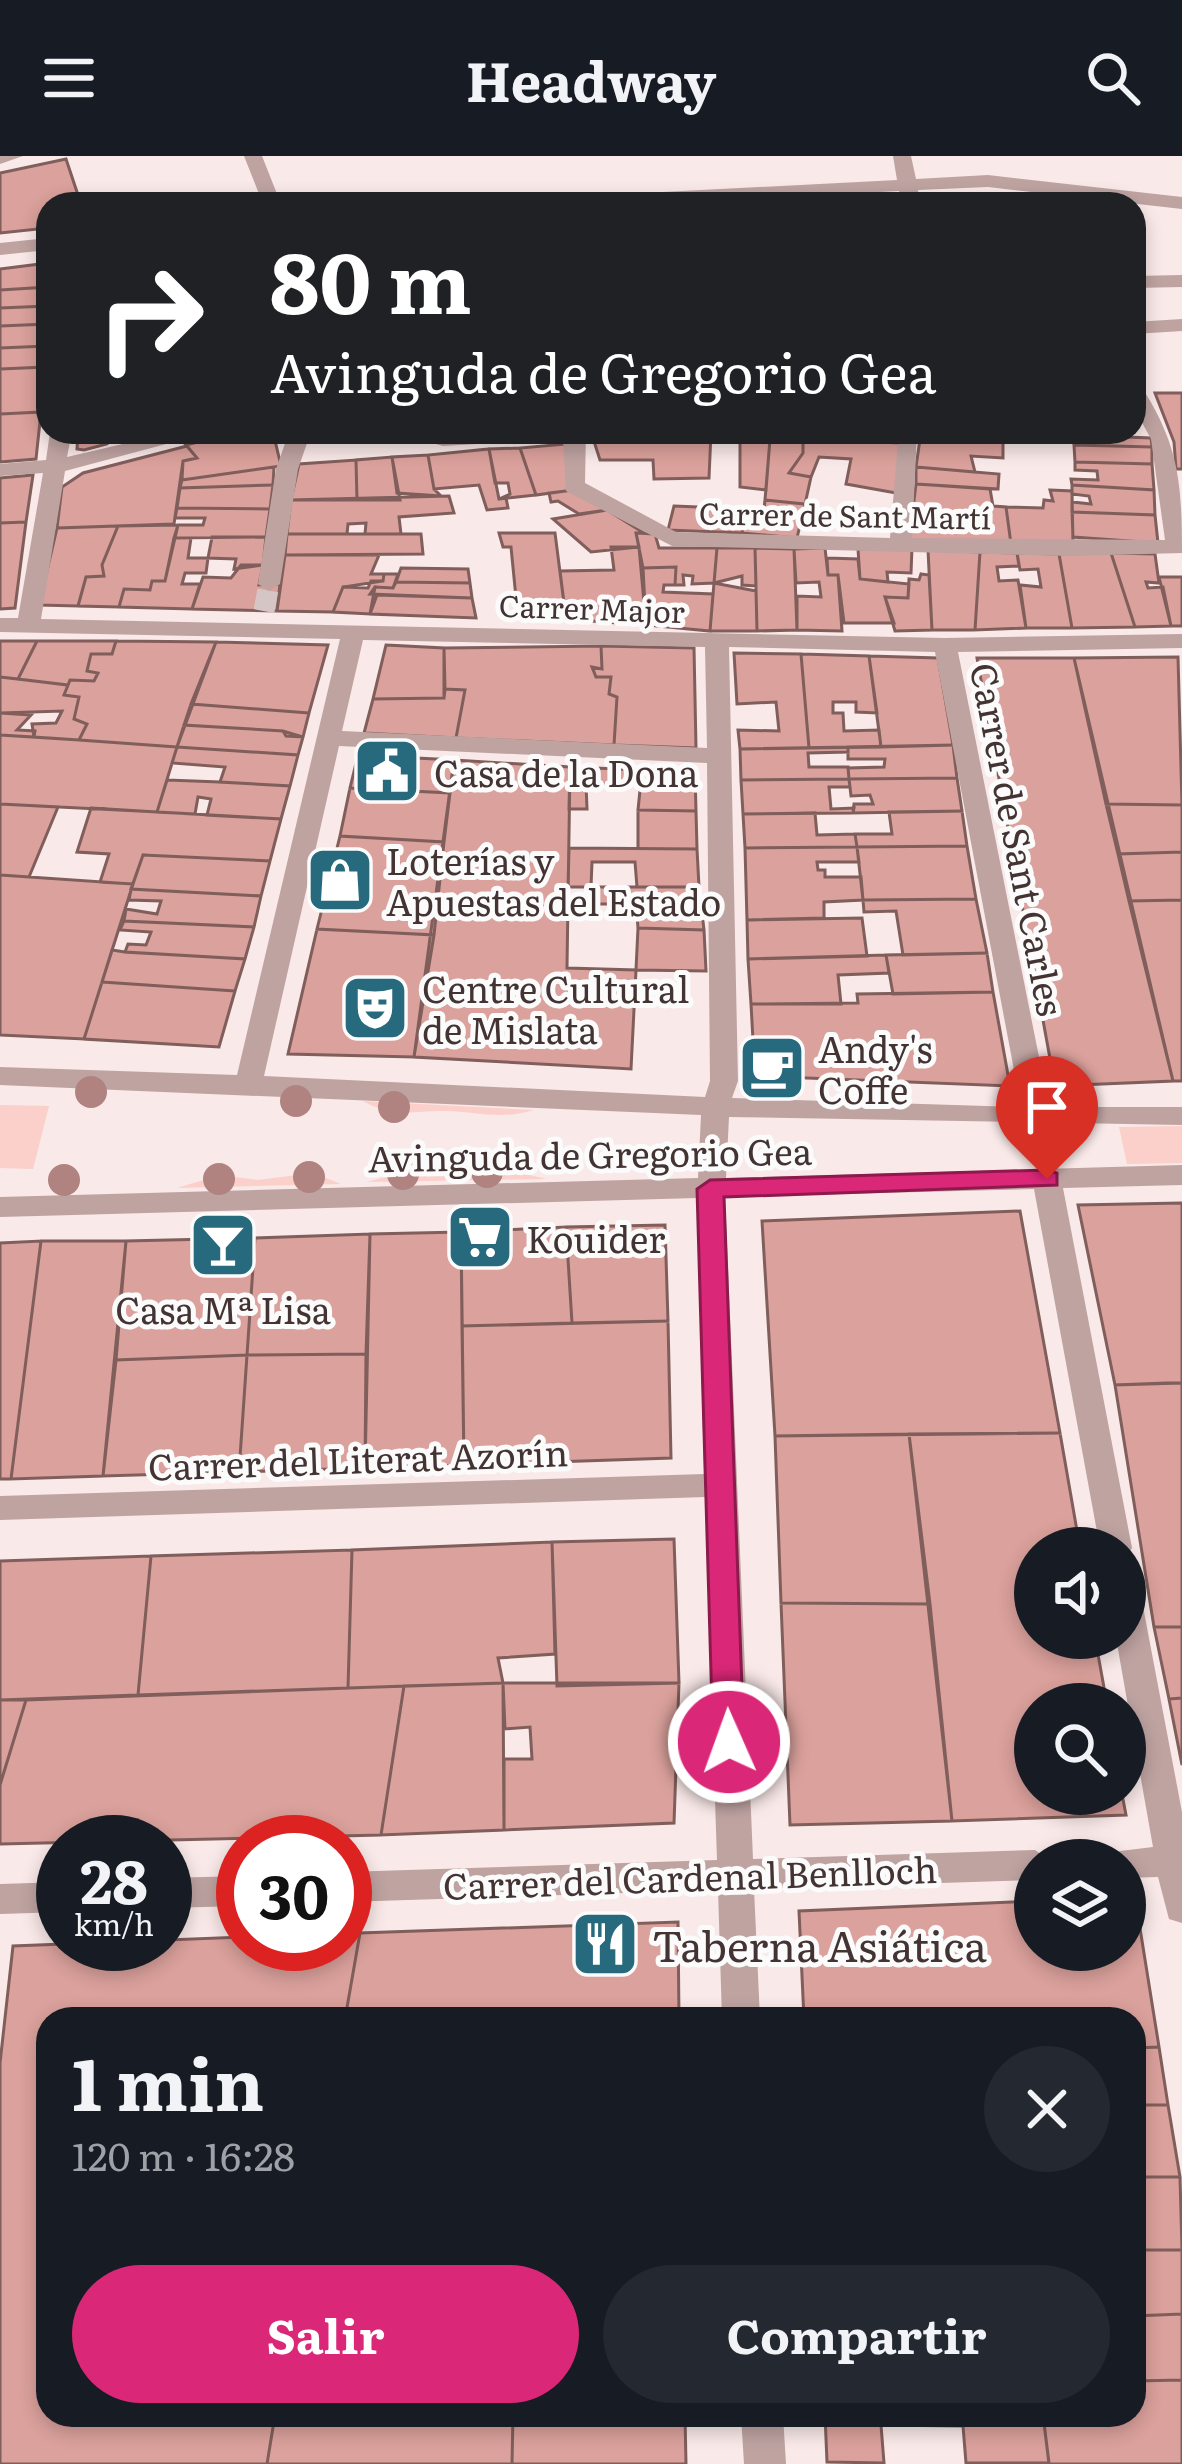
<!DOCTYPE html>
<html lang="es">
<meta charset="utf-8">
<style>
body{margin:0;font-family:Literata,serif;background:#242831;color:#f1f3f6;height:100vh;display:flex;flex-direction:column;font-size:45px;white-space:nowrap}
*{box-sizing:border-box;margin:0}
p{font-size:39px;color:#9ea1a6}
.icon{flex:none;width:66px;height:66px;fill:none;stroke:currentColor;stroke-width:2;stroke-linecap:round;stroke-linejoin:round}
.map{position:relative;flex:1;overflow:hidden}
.details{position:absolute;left:36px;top:1851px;width:1110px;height:420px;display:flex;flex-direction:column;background:#171b24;border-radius:36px;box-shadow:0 6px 18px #0003}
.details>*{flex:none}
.banner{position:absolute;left:36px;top:36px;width:1110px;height:252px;border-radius:36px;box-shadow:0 6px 18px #0003;background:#202124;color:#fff;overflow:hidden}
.buttons{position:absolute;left:1014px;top:1371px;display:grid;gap:24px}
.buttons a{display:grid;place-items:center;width:132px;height:132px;border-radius:50%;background:#171b24;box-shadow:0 6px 18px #0003;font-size:60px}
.speed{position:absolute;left:36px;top:1659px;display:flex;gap:24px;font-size:60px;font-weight:700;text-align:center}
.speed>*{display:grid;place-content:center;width:156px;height:156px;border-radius:50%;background:#171b24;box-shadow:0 6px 18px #0003;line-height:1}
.speed small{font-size:30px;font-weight:400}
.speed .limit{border:18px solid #d22;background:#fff;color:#111}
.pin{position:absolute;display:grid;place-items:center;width:102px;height:102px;color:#fff;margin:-123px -51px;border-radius:50% 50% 50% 0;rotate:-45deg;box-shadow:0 0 12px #0007}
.pin .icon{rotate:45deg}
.me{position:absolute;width:132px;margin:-66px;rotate:358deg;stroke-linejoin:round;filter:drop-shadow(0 0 9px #0008)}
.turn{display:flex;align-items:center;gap:42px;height:252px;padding:0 36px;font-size:54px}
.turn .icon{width:156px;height:156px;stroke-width:2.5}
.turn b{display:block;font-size:84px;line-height:102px}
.round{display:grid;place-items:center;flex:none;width:126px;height:126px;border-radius:63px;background:#242831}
.overview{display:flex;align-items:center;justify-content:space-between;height:204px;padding:0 36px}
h1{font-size:72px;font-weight:700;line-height:90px}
.cta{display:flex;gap:24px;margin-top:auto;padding:24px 36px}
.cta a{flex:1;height:138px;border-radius:72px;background:#db2777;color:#fff;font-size:48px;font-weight:700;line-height:138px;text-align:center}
.cta a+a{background:#242831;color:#f1f3f6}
header{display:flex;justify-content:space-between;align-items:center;height:156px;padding:0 36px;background:#171b24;font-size:54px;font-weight:700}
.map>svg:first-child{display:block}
.green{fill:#fbcfca}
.building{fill:#dba19c;stroke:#805e5b;stroke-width:3}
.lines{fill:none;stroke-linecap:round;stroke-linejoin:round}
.minor-tunnel{stroke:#d5c5c4;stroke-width:21;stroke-dasharray:21 10;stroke-linecap:butt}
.minor{fill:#bea3a1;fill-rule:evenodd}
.tree{fill:#b08381}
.route{fill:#db2777;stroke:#8e194d;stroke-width:3}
.labels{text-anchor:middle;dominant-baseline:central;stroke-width:10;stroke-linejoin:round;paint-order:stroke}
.far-street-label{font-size:30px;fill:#433433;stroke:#fbfbfb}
.poi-label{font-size:36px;fill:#433433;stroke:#fbfbfb;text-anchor:start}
.street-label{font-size:36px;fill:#433433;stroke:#fbfbfb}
.near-poi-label{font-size:42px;fill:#433433;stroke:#fbfbfb;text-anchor:start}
</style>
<header><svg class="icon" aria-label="menu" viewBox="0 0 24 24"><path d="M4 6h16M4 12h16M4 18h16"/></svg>Headway<svg class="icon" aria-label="search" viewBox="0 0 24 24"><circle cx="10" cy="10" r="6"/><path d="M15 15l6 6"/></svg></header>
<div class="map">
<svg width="1182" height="2308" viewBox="0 0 1182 2308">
<rect width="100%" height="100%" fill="#f9e9e8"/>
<path class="green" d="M363 945 534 954C500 964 480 956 447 955 413 954 395 963 363 945Z
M0 949 49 950 33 1013 0 1012Z
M1182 970V1007L1127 1008 1119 971Z
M493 1010 546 1023 367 1026 415 1013 463 1019Z
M313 1017 341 1028 177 1032 220 1019 258 1024Z"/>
<path class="building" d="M66 3 81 48H48V72L0 77V17Z
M48 107V131L0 134V113Z
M48 131V150L0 152V134Z
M48 150V168L0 170V152Z
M48 168 47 190 0 192V170Z
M47 190 46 211 0 213V192Z
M46 211 41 256 0 258V213Z
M1155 237H1182V313H1176L1174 286Z
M41 256 36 303 0 306V258Z
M78 276H120L107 288 84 294 77 293Z
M236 276H273L281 310 182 324 183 305 197 302 186 289Z
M591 276H711L709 322 654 323 653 304H600Z
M921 276H1003V302L971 300 975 316 916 311Z
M1073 279 1151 282 1152 291 1074 289Z
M740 283H770L766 334 740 331Z
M770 283H803V297L789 317 811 321 805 348 765 344Z
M803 283 902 287 896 337 846 328 851 303 819 301 811 321 789 317 803 297Z
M565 288 573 334 536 339 520 292Z
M1074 289 1152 291V308L1075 306Z
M187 290 197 302 183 305 174 368 57 372 62 331 83 317Z
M520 292 536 339 499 343 510 338 508 327H495L489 293Z
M489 293 499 343 506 342 508 352 487 354 479 329 434 333 428 299Z
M428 299 434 333 441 340 397 337 392 301Z
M392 301 400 344H357L356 304Z
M356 304 357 344H291L299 308Z
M1075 306 1152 308 1154 334 1072 329 1071 323 1098 324 1097 315 1075 314Z
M274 311 273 329 180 332 182 324Z
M916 311 999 318 998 333 916 328Z
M33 319 26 366 0 367V322Z
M916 328 990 333 993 350 1006 351 1011 388 909 385Z
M273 329 270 353 177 352 180 332Z
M1072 329 1154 334 1155 359 1072 356V346L1091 348 1089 340 1072 338Z
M573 334 607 354 579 358 558 345 551 346 549 337Z
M1050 334 1072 335 1073 389 1011 388 1006 351 1043 352 1044 344 1053 345Z
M449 340 454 357 399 361 401 378H365L366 367 348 368 347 378H287L291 344Z
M765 344 805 348 797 382 742 377 745 360 763 361Z
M674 350 746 353 742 377 668 374Z
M177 352 270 353 266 381 174 382 178 369H203L205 362H175Z
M607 354 644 377H636L639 391 591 396 553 363Z
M1072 356 1155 359 1158 387 1073 381Z
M26 366 15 452 0 453V367Z
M178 369 165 425H152L150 434 124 433 119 451 78 450 86 421 104 420 102 409 118 370Z
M118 370 102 409 104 420 86 421 78 450 39 449 57 372Z
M499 377H555L566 463 518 462 511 391H503Z
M636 377 655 378 659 392H717L714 427 692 428 693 420 683 419 684 429H675L676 411 643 412Z
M287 378H421L423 398 285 399Z
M212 381H266L263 409 234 413 236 403 208 402Z
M174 382H191L188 402H208L206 417H185L182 428H200L192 453 119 451 124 433 150 434 152 425H165Z
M611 391H639L646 469 566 463 560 415 614 414Z
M717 392H755L756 430 742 429V420L714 427Z
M755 392 794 393 797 474 757 475Z
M825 392 828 419H838L842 475 797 474V440L821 441 819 426 796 427 794 393Z
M912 392 911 417 887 416 888 426 860 423 858 393Z
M928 394 980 396 975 474H932Z
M980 396 1017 397 1019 410 997 411 999 425 1018 424 1026 472 975 474Z
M1017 397 1059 398 1072 472H1026L1020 429 1041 431 1038 413 1020 414Z
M1111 397 1135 471 1072 472 1059 398Z
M1111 397 1155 398 1159 427 1146 426 1148 432 1163 431 1171 470 1135 471Z
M285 399H379L371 418H384L383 425 343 431 333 456 277 455Z
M827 402 858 403 860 423 909 428 908 442 885 441 894 467H844L838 419H828Z
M241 409H263L259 429 280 428 277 455 192 453 203 421 231 422Z
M676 411 675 429H664L663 436 713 438 710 475 646 469 643 412Z
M401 412 468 413 470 427 396 426Z
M384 418H398L393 432 375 431 370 458 333 456 343 431 368 432 371 425H383Z
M921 418 929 419 932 474 895 475 885 441 908 442 909 423 919 424Z
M1159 421H1182V470H1171Z
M396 426 470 427 472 442 370 438 375 431 393 432Z
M714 427 756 435 757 475H710Z
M377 439 472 442 476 462 370 458Z
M0 485H37L18 523 0 521Z
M37 485H116L112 498H91L87 515 98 517 94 525 70 524 68 529 18 523Z
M116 485 216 486 177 591 79 584 87 568 74 563 79 541 64 539 70 524 94 525 98 517 87 515 91 498H112Z
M216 486 328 489 309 557 191 548Z
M386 489 444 492V542L373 543Z
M601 490 602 513 592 511 596 521H611L609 538 617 541 614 589 456 582 465 534 445 533 444 492Z
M601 490 694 492 696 592 614 589 617 541 609 538 611 521H596L592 511 602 513Z
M734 497 801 498 809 592 740 593 738 574 779 575 776 546 737 548Z
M801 498 869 500 877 557 856 556V546H833V557H843L844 575 879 574 881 591 809 592Z
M869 500 938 502 953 589 881 591Z
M1178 501 1182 649 1106 648 1074 502Z
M977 502H1074L1173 925 1055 930Z
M0 521 68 529 64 539 79 541 74 563 87 568 79 584 34 581 32 568 56 567 62 555 0 557Z
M445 533 465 534 456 582 364 577 373 543 444 542Z
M191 548 309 557 303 581 286 580 283 575 184 569Z
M0 557 31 559 17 574 35 575 34 581 0 579Z
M184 569 283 575 303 581 298 599 177 591Z
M0 579 79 584 177 591 157 656 0 648Z
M953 589 957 622 849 623 848 612 884 611 885 603H848V591Z
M177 591 298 599 290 630 220 626 225 611 172 607Z
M848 591V596L808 597 809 611H848L849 623 741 624 740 593Z
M358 599 454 604 450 637 350 632Z
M454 604 570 611 567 812 636 814 631 913 414 901Z
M570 611 642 614V628H586L587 653H569Z
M642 614 695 617 696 655 638 654Z
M957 622 962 655 853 657 854 648H873L870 639 851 640 849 623Z
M849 623 850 631H829L831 653 854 652 853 657 743 658 741 624Z
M167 624 220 626 290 630 281 663 207 659 211 643 198 641 195 658 157 656Z
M350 632 450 637 444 686 340 680Z
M0 648 58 651 29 721 0 719Z
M1106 648 1182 649V696L1118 698Z
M91 652 157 656 281 663 270 705 143 699 133 728 100 726 109 698 77 696Z
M638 654 696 655 697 693H638Z
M962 655 967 690 857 691 855 678H892L889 656Z
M815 657 817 679 855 678 857 691 745 692 743 658Z
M340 680 444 686 434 779 317 773Z
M967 690 976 743 863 744 857 691Z
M857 691 859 706H817L818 714H825V721H861L863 744 824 746V762L747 764 745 692Z
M569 692 697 693 699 731H637L635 706H592L591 731H568Z
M1182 696V744L1129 745 1118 698Z
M143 699 270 705 261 740 131 733Z
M0 719 133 728 84 883 0 879Z
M591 731H699L704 774 638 772 636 748H592Z
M131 733 261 740 254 771 124 765 126 753 157 758 161 745 129 744Z
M976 743 987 797 903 799 896 755 864 756 863 744Z
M1182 744V925H1173L1129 745Z
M862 762 867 800 748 803 747 764Z
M124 765 254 771 245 803 125 796 128 788 146 789 151 776 120 774Z
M638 772 704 774 706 815 636 814Z
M317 773 434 779 414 901 288 898Z
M112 794 125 796 245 803 235 835 102 826Z
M987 797 993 836 893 838 886 799Z
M886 799 889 817 838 819 841 848H751L748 803Z
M102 826 235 835 219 891 84 883Z
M993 836 1010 930 755 920 751 848 858 847 857 838Z
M1182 1047V1227L1115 1229 1078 1049Z
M1020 1055 1060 1277 775 1280 762 1065Z
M665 1069 668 1165 572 1167 566 1071Z
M566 1071 572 1167 462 1170 461 1076Z
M461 1076 464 1309 365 1312 370 1078Z
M370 1078 366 1198 247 1199 255 1082Z
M255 1082 247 1199 116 1204 126 1085Z
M41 1085H126L103 1320 11 1323Z
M41 1085 11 1323H0V1087Z
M668 1165 671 1302 464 1309 462 1170Z
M366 1198 365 1312 239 1316 247 1199Z
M247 1199 239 1316 103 1320 116 1204Z
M1167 1227H1182V1471H1154L1115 1229Z
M1060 1277 1080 1392H1035V1482H1095L1107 1548H1035V1638H1122L1126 1659 952 1665 909 1278Z
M909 1278 930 1448 781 1447 775 1280Z
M674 1383 679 1527 557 1530 552 1386Z
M552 1386 555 1498 498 1502 503 1527 348 1532 352 1394Z
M352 1394 348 1532 138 1539 151 1400Z
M151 1400 138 1539 0 1544V1405Z
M781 1447 930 1448 952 1665 790 1669Z
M1154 1471H1182V1542L1169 1543Z
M503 1527H679L674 1667 504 1674V1603H532L530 1571 505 1573Z
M503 1527 504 1674 381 1679 404 1530Z
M404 1530 381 1679 0 1688V1629L26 1544Z
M1182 1542V1609L1169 1543Z
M0 1544H26L0 1629Z
M1135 1741 1159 1891 1134 1892V1863H804L799 1755 1035 1745V1794H1125V1742Z
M678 1766 679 1863H345L360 1777Z
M360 1777 345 1863H48V2259H275L267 2308H0V1907L13 1790 243 1781V1788H345V1778Z
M1159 1891 1168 1949H1134V1892Z
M1134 1949H1168L1180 2021H1134Z
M1134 2021H1180L1182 2094H1134Z
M1134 2094H1182V2158L1134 2160Z
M1182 2158V2224L1134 2225V2160Z
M1182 2224V2308H1049L1043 2259H1134V2225Z
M275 2259H513L512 2308H267Z
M513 2259H685L686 2308H512Z
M825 2259H1043L1049 2307H966L963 2270 881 2269 884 2307 827 2306Z"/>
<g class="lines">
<path class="minor-tunnel" d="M264 455 269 428"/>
<path class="minor" d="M0 0H23L0 8Z
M244 0H262L281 48H263Z
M893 0H911L916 23 988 19 1182 41V53L988 31 918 34 920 48H902L899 35 654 48H538L547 42 897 24Z
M48 82V94L0 99V87Z
M1182 119V131L1134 132V120Z
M1182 163V175L1134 178V166Z
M1134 228 1141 230C1179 289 1182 327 1182 397L1070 400 672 390 566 335 563 283 443 290 392 276H586L585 327 676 376 890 382 898 285 823 282 812 276H917L912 382 1165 384 1151 283 1134 252Z
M50 276H72L67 301 174 276H211L65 315 41 463 945 482 1182 478V492L958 496 1049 951H1182V969L729 961 726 1022 1182 1009V1029L1063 1032 1132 1392 1125 1402V1392H1100L1034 1033 725 1041 753 1703 1035 1694 1050 1704H1035V1724L754 1733 760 1863H722L718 1734 345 1746V1716L717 1704 705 1341 0 1364V1340L704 1318 697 1042 0 1061V1041L698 1022 701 959 0 929V911L237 919 340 483 0 476V462H18L43 317 0 320V308L46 304ZM363 484 705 491 707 592 342 575ZM729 491 935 496 1021 951 732 942 738 925ZM339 590 707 607 710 925 705 941 264 920Z
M289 276H311L298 313 280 428 269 435 258 428 276 313Z
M1125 1427 1137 1431 1141 1440 1182 1656V1767L1169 1763 1158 1721 1125 1722V1704H1109L1112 1696 1153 1691 1116 1482H1125Z
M243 1720V1750L165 1752V1722Z
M63 1726V1756L0 1758V1728Z
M741 2259H783L786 2308H744Z"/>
</g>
<g class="tree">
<circle cx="91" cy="936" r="16"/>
<circle cx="296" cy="945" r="16"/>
<circle cx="394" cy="951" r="16"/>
<circle cx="487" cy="1016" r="16"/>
<circle cx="403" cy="1018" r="16"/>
<circle cx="309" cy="1021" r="16"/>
<circle cx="219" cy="1023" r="16"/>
<circle cx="64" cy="1024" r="16"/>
</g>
<path class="route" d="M1047 1014 1057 1017V1029L724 1041 744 1586 740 1595H718L713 1586 697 1033 710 1024Z"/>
<defs>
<g id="civic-square" transform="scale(3.45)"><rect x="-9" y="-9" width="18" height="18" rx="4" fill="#286a7d" stroke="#fbfbfb"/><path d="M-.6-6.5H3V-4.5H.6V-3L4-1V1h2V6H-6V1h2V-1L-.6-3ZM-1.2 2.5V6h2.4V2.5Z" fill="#fff"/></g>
<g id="shop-square" transform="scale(3.45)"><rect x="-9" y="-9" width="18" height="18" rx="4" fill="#286a7d" stroke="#fbfbfb"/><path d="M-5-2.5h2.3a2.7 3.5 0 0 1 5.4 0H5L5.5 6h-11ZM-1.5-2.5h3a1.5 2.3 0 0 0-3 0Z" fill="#fff"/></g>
<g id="theatre-square" transform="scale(3.45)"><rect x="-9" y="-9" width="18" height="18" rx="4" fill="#286a7d" stroke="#fbfbfb"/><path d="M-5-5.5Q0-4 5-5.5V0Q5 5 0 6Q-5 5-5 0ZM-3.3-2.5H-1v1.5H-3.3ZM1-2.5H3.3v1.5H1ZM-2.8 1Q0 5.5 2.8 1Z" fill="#fff"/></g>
<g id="cafe-square" transform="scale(3.45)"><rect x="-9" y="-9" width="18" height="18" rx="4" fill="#286a7d" stroke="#fbfbfb"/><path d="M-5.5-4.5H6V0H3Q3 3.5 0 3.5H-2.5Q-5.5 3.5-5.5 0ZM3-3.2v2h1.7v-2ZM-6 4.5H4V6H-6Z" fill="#fff"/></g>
<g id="supermarket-square" transform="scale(3.45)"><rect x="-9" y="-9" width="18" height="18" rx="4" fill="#286a7d" stroke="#fbfbfb"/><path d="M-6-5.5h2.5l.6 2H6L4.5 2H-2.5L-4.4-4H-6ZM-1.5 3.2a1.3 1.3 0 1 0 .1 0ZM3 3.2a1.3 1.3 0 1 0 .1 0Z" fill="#fff"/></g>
<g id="bar-square" transform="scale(3.45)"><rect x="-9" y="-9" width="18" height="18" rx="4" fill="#286a7d" stroke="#fbfbfb"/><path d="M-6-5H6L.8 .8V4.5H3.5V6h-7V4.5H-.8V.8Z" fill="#fff"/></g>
<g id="restaurant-square" transform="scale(3.45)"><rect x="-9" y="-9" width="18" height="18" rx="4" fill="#286a7d" stroke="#fbfbfb"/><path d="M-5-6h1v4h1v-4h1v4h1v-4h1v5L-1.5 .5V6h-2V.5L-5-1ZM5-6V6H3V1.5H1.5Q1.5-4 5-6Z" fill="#fff"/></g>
</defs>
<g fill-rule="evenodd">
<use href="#civic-square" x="387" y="615"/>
<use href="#shop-square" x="340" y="724"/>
<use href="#theatre-square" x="375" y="852"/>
<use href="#cafe-square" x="772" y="912"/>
<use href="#supermarket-square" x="480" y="1081"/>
<use href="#bar-square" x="223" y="1089"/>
<use href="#restaurant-square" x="605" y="1788"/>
</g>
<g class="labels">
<g class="far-street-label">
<text transform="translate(845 358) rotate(1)">Carrer de Sant Martí</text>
<text transform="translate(592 451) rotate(2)">Carrer Major</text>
</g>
<g class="poi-label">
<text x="434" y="615">Casa de la Dona</text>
<text x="386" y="703">Loterías y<tspan x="386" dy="41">Apuestas del Estado</tspan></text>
<text x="422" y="831">Centre Cultural<tspan x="422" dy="41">de Mislata</tspan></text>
<text x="818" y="891">Andy's<tspan x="818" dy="41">Coffe</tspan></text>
<text x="526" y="1081">Kouider</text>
<text x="223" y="1152" text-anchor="middle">Casa Mª Lisa</text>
</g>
<g class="street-label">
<text transform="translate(1019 683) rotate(79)">Carrer de Sant Carles</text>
<text transform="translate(590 997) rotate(-1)">Avinguda de Gregorio Gea</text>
<text transform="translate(358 1302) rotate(-2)">Carrer del Literat Azorín</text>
<text transform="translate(690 1720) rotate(-2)">Carrer del Cardenal Benlloch</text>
</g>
<g class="near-poi-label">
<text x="652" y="1788">Taberna Asiática</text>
</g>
</g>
</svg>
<div class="buttons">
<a><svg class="icon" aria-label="sound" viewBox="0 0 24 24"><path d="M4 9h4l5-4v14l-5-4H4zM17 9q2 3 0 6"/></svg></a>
<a><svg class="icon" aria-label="search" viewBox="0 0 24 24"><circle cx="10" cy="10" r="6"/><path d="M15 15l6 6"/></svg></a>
<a><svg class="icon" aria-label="layers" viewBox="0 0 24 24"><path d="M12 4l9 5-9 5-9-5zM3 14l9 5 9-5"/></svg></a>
</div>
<div class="speed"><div>28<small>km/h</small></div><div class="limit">30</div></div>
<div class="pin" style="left:1047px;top:1023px;background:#d93025"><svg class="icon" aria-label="arrive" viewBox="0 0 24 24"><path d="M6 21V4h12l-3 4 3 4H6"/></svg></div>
<svg class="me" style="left:729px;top:1586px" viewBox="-20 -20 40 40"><circle r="17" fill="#db2777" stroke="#fff" stroke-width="3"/><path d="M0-11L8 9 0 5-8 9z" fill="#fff"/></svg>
<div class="banner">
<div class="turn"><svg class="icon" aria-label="right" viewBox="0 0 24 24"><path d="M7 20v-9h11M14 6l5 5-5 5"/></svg><div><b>80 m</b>Avinguda de Gregorio Gea</div></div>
</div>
<section class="details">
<div class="overview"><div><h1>1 min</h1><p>120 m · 16:28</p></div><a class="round"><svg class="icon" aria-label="close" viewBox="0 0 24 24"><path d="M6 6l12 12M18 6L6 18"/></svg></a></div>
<div class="cta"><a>Salir</a><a>Compartir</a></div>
</section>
</div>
